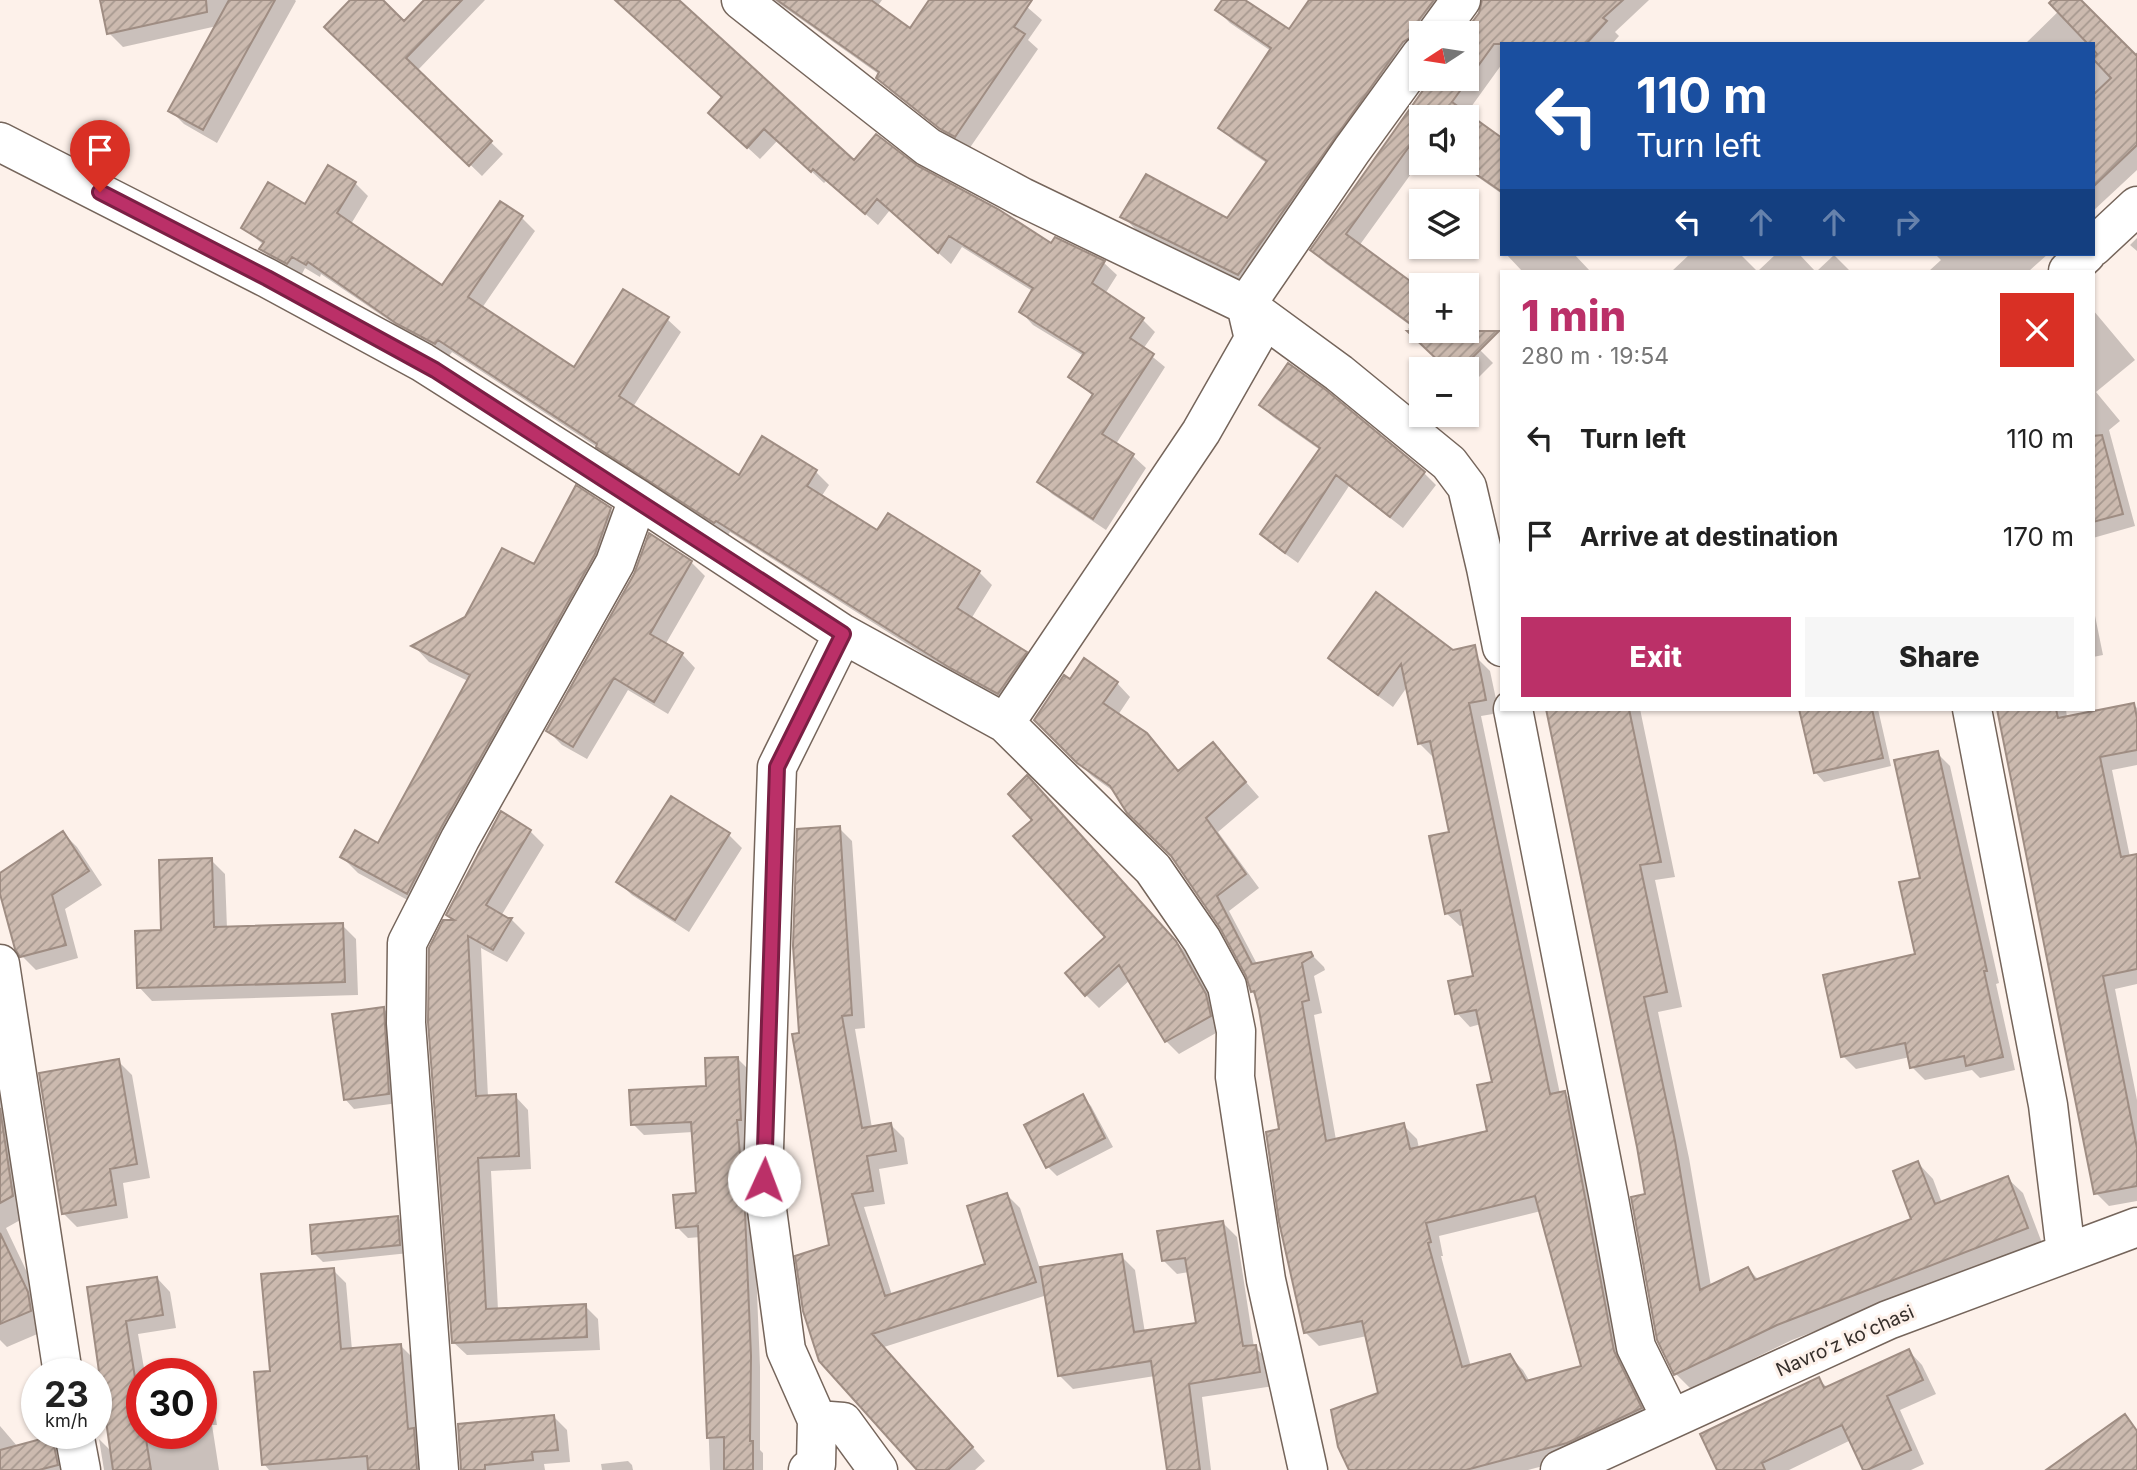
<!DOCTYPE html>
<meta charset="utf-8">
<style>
body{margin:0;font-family:Inter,sans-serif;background:#f6f6f6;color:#222;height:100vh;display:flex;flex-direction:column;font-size:26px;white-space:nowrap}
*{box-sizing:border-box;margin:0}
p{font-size:23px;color:#767676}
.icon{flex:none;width:38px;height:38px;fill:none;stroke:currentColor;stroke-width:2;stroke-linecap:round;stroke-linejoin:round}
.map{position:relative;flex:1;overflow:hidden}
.drawer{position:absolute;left:1500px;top:270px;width:595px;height:441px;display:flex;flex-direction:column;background:#fff;border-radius:0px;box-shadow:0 2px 5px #0004}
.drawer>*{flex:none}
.banner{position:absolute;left:1500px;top:42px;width:595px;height:214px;border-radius:0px;box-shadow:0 2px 5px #0004;background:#1a4fa0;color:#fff;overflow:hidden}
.needle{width:46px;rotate:258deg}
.controls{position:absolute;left:1409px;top:21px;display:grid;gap:14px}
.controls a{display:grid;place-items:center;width:70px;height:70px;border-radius:0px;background:#fff;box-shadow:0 2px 5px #0004;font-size:35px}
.speed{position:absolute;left:21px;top:1358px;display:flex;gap:14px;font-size:35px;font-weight:700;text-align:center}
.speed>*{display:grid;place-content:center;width:91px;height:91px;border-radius:50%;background:#fff;box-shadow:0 2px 5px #0004;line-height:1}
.speed small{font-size:18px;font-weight:400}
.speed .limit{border:10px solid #d22;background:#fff;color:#111}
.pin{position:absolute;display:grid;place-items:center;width:60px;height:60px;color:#fff;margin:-72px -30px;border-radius:50% 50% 50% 0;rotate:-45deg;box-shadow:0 0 7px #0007}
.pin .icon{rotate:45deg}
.me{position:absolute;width:77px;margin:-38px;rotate:2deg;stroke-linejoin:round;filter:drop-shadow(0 0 5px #0008)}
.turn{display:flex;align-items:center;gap:24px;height:147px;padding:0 21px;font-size:32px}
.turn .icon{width:91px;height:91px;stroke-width:2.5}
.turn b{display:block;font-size:49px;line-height:60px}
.lanes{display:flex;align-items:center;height:66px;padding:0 21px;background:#0003;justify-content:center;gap:35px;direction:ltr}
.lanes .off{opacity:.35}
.round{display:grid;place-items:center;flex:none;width:74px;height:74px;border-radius:0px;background:#f6f6f6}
.summary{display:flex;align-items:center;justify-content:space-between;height:119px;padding:0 21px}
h1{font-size:42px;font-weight:800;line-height:52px;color:#bb3068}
.action{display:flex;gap:14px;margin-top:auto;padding:14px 21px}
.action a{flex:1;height:80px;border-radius:0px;background:#bb3068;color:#fff;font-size:28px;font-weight:800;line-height:80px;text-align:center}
.action a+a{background:#f6f6f6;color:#222}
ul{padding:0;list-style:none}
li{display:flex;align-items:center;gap:21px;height:98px;padding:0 21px}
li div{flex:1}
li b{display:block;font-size:26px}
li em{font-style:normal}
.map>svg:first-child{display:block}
.shadow{fill:#0003;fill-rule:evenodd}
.building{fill:url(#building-hatch);stroke:#9f8d83;stroke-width:2;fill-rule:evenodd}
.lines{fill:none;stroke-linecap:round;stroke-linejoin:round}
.minor-casing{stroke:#75655b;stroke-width:41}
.minor{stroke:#fff;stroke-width:38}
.route-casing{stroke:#7a1f44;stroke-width:18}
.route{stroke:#bb3068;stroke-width:12}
.labels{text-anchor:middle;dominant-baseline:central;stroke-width:6;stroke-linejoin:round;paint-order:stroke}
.street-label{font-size:19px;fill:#362f2b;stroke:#fdf1ea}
</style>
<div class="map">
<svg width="2137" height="1470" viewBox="0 0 2137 1470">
<defs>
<pattern id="building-hatch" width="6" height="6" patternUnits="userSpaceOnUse" patternTransform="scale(1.75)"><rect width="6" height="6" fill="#ccbaaf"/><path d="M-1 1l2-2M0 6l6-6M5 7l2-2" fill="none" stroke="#a6988f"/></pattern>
</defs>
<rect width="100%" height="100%" fill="#fdf1ea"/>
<path class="shadow" d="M102 0H295L296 1 217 143 184 124 170 110 217 26 123 47 109 33Z
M352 0H381L404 23 426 0H485L417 71 503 154 482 176 327 27Z
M642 0H676L855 162 917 168 1052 245 1056 239 1104 263 1117 275 1105 294 1142 319 1155 332 1143 349 1165 367 1116 444 1133 456 1146 468 1106 530 1052 494 1039 482 1093 396 1071 377 1084 356 1033 325 1021 312 1034 292 962 247 951 264 890 210 878 225 827 180 824 183 778 140 760 159 723 125 724 98Z
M774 0H882L877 7 910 31 944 0H1019L1042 20 1028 40 1038 49 969 149 956 142 892 92 878 78 880 75Z
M1224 0H1242L1290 32 1311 0H1457L1251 287 1136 230 1123 216 1227 220 1268 164 1234 141 1221 128 1271 51 1230 23 1217 10Z
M1484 0H1539L1502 44V64L1466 114 1502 140V194L1458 163H1466V117H1421V160L1359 246 1421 292V331H1461L1493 363 1468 388 1466 387V369H1449L1408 329 1411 326 1325 263 1312 250 1433 79H1466Z
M1559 0H1649L1615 32 1619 36 1612 44H1531Z
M2070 0H2078L2137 58V170L2093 211V44H2025Z
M355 183 368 196 351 224 443 287 521 217 535 231 482 308 575 369 667 319 681 332 633 407 739 477 816 472 829 485 821 497 878 532 979 572 992 585 971 619 1026 653 1039 666 1012 706 965 681 730 532 728 535 612 459 603 451 452 352 449 356 412 336 321 274 320 277 305 268 301 276 275 262 261 249 264 245 243 228 305 206Z
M2137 238V251L2130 245Z
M1506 254H1574L1590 271H1522Z
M1690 254H1740L1757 271H1672Z
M1776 254H1799L1815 271H1758Z
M1935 254H2048L2029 271H1929L1941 260Z
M1834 255 1850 271H1817Z
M2093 310 2135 360 2096 392 2120 421 2109 430 2135 526 2093 538Z
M1325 392 1424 473 1436 485 1403 528 1349 486 1298 563 1274 546 1262 534 1320 450 1273 417 1261 405Z
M610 509 627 526 424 909 358 873 342 857 379 845 468 681 429 662 414 646 466 619Z
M650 535 691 562 705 576 665 645 682 654 695 668 668 714 628 690 587 759 562 745 548 731 636 574Z
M2093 606 2103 655 2093 657Z
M1330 658H1477L1490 671 1499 713 1481 716 1560 1094 1564 1093 1578 1106 1654 1422 1581 1456 1528 1470H1351L1380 1394 1367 1336 1319 1346 1306 1333 1281 1131 1257 997 1252 992 1248 975 1222 927 1172 855 1116 793 1092 776 1040 725 1070 681 1117 683 1130 697 1118 715 1146 735 1179 772 1213 744 1259 797 1218 832 1259 888 1229 911 1257 964 1310 953 1324 967 1325 970 1314 976 1322 1013 1314 1015 1336 1140 1403 1125 1417 1139 1419 1148 1489 1132 1494 1083 1481 1024 1470 1027 1457 1013 1475 977 1465 925 1460 926 1446 913 1451 833 1435 756 1433 757 1419 743 1407 687 1393 707 1344 671ZM1541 1211 1583 1367 1530 1382 1523 1370 1509 1356 1471 1367 1441 1256H1443L1439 1236Z
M2133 704 2137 708V765L2112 770 2130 857 2137 856V984L2115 989 2137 1100V1201L2109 1206 2096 1193 1999 709H2066L2067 718Z
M1548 709H1640L1675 877 1655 880 1682 1007 1658 1012 1689 1158 1711 1286 1748 1269 1759 1280 1914 1220 1918 1163 1933 1179 1942 1203 2007 1178 2023 1193 2042 1243 1792 1340 1691 1389 1676 1374 1639 1147Z
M1809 709H1878L1891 766 1824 782 1815 772 1802 710Z
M1937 753 1950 766 1999 983 1996 984 2015 1070 1980 1078 1972 1070 1925 1080 1912 1067 1910 1057 1856 1069 1843 1056 1917 956Z
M1040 791 1189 956 1219 1009 1223 1029 1179 1054 1166 1041 1130 980 1099 1008 1086 995 1107 937 1034 820Z
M839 828 852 841 865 1028 855 1029 872 1128 891 1125 904 1138 908 1164 879 1169 885 1204 864 1207 892 1295 988 1265 1007 1195 1020 1208 1040 1269 1121 1256 1135 1270 1145 1333 1198 1325 1189 1272 1177 1274 1163 1260 1223 1223 1237 1237 1254 1347 1269 1360 1273 1386 1202 1397 1211 1470H1169L1155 1376 1073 1389 1059 1375 1047 1295 884 1347 985 1461 975 1470H919L831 1246 800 1035Z
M530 831 544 845 501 916 508 920H512L525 933 507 962 481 948 488 1097 515 1096 528 1110 531 1169 491 1171 498 1310 585 1306 598 1319 600 1350 467 1355 453 1342 454 922 448 915Z
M63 833 77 847 102 885 65 909 78 958 36 970 22 956 0 887V875Z
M729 835 742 848 689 932 632 895 618 882Z
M211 860 225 874 227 929 342 925 356 939 358 995 152 1001 139 987 162 932Z
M384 1009 393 1018 398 1103 354 1109 345 1099Z
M737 1058 748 1069 760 1367V1450L763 1453V1470H710L701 1237 688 1238 677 1227 698 1194 693 1132 644 1135 633 1124 708 1088Z
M118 1061 132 1075 150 1178 123 1183 128 1218 77 1227 63 1213Z
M0 1089 31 1214 6 1228 46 1312 49 1329 7 1347 0 1340Z
M1082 1096 1091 1106 1113 1147 1057 1176 1048 1167 1027 1126Z
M398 1218 407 1227 409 1253 323 1262 314 1253Z
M333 1270 346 1283 352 1350 400 1345 413 1358 428 1470H269L264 1464 272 1373Z
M157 1278 170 1292 176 1328 138 1334 145 1374H142V1433H201V1380L211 1389 217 1425H212L219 1470H104L99 1439 113 1453 89 1289Z
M1909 1351 1922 1365 1936 1394 1900 1410 1924 1464 1911 1470H1865L1851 1440 1789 1470H1719L1818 1379 1828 1388Z
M554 1417 567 1430 570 1462 544 1464 545 1470H462Z
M0 1426 18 1447 52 1438 65 1451 69 1470H0Z
M628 1461 632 1465 633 1470H602L601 1464Z"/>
<path class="building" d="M100 0H206L207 12 107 34Z
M229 0H275L203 130 168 111Z
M350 0H383L404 21 424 0H462L406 58 492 141 469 166 324 27Z
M615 0H679L854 160 876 134 918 166 998 209 1051 243 1055 237 1105 261 1092 283 1144 318 1130 338 1154 354 1102 434 1134 454 1093 519 1037 482 1093 394 1068 377 1084 353 1019 312 1033 288 949 236 938 253 877 199 865 214 813 169 811 172 764 129 747 148 708 113 722 97Z
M777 0H871L910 28 929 0H1032L1014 27 1025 34 955 137 940 129 876 78 879 72Z
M1222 0H1245L1289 29 1309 0H1434L1419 20 1416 34 1403 42 1238 275 1120 217 1146 174 1227 218 1267 161 1218 128 1271 48 1215 10Z
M1482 0H1623L1603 18 1607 21 1586 44H1494L1452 102 1502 138V192L1460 163H1466V117H1421V134L1419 133 1346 234 1421 289V331H1499L1461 369H1447L1407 331H1420L1310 250 1431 79H1466V33H1464L1479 13Z
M2052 0H2081L2136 55 2137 54V145L2093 187V95L2111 78 2093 59 2097 54 2093 49V44H2088L2049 3Z
M328 165 356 182 337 213 442 285 500 201 523 216 468 297 574 367 623 289 669 317 619 396 739 475 762 436 817 470 807 486 877 530 888 513 980 571 957 608 1027 652 998 694 950 668 716 521 714 523 596 447 597 444 438 340 435 344 397 324 308 262 306 265 292 257 287 264 259 249 264 242 241 228 268 182 305 204Z
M1288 363 1326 390 1425 472 1390 517 1336 475 1285 553 1260 534 1320 448 1259 405Z
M2102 435 2123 514 2093 522V436Z
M576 485 611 508 595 554 441 828 407 894 340 857 355 830 378 843 470 675 411 646 465 617 502 548 534 564Z
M649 533 692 561 650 634 683 653 654 702 614 678 573 747 546 731 634 574Z
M1376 592 1453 650 1475 645 1486 700 1469 703 1550 1094 1565 1091 1614 1351 1642 1408 1567 1443 1466 1470H1349L1338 1447 1331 1410 1378 1393 1362 1321 1304 1333 1279 1222 1266 1132 1279 1129 1259 1010 1254 991 1251 992 1246 976 1220 928 1171 856 1127 813 1110 786 1077 763 1034 720 1064 675 1070 679 1084 658 1118 682 1103 703 1147 733 1178 771 1213 742 1246 782 1206 818 1246 874 1217 896 1252 964 1311 952 1313 956 1302 963 1309 1000 1302 1002 1326 1141 1404 1123 1410 1149 1487 1131 1477 1085 1492 1082 1476 1010 1455 1014 1448 981 1473 976 1460 910 1445 914 1429 836 1449 832 1430 741 1418 744 1401 664 1378 695 1328 658ZM1535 1196 1581 1366 1526 1381 1510 1354 1462 1367 1428 1243 1431 1242 1426 1223Z
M2134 703 2137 718V750L2100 757 2121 857 2137 854V969L2103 976 2137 1148V1186L2094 1194 1997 709H2056L2058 718Z
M1546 709H1629L1661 862 1640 865 1667 992 1644 997 1675 1141 1700 1290 1748 1267 1755 1280 1911 1219 1893 1171 1918 1161 1935 1204 2008 1176 2028 1228 1777 1325 1674 1375 1657 1340 1631 1197 1645 1194 1637 1147Z
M1799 709H1872L1883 758 1814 773Z
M1938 751 1987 971H1984L2003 1057 1966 1066 1964 1056 1910 1068 1905 1043 1841 1057 1823 975 1915 954 1899 882 1920 878 1894 760Z
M1027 775 1176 941 1206 994 1211 1016 1165 1042 1119 965 1085 996 1065 973 1105 937 1013 836 1032 820 1008 794Z
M671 796 730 833 675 920 616 882Z
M501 811 531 830 486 905 508 918H512L493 950 468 936 476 1096 516 1094 519 1156 478 1158 486 1309 586 1304 587 1337 452 1343 428 1022 429 948 443 920H454L446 915Z
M840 826 852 1015 842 1016 862 1128 891 1123 896 1151 867 1156 873 1191 852 1194 885 1296 985 1264 967 1206 1007 1193 1036 1282 872 1334 973 1447 948 1470H917L819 1361 803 1311 795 1256 829 1245 792 1034 799 1033 793 946 797 829Z
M63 831 89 871 52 895 66 945 20 957 15 949 0 894V873Z
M212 858 214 927 343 923 345 982 137 988 135 931 161 930 159 860Z
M384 1007 389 1094 344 1100 332 1014Z
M738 1057 741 1120H737L745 1213 751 1356 750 1441H753V1470H724V1437L707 1438 698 1226 676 1228 673 1195 696 1193 691 1122 631 1125 629 1090 706 1086 705 1058Z
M119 1059 137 1164 110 1169 116 1205 62 1214 39 1073Z
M1083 1094 1105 1138 1046 1168 1024 1125Z
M0 1108 13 1196 0 1203Z
M398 1216 400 1245 312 1254 310 1225Z
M1223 1221 1243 1346 1256 1345 1260 1372 1189 1384 1200 1470H1167L1151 1361 1058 1376 1040 1267 1122 1254 1134 1332 1196 1323 1185 1258 1162 1261 1157 1231Z
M0 1233 28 1292 31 1311 0 1324Z
M334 1268 341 1349 401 1344 408 1429 414 1428 417 1470H368L367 1456 262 1465 254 1372 270 1371 261 1274Z
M157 1277 163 1315 126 1321 136 1384 142 1383V1433H145L151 1470H113L87 1287Z
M1909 1349 1923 1380 1887 1396 1911 1450 1867 1470H1863L1842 1425 1762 1463 1765 1470H1717L1700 1434 1819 1377 1824 1388Z
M2125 1414 2137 1431V1470H2046Z
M554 1415 558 1450 532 1452 533 1460 485 1465V1470H461L458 1424Z
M52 1436 58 1465 39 1470H0V1450Z"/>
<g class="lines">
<g class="minor-casing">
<path id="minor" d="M741 0 928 147 1022 197 1246 305 1339 373 1449 463 1467 487 1486 568 1502 647
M1437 33 1461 0
M0 142 267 278 422 362 638 499
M2093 247 2137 206
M2068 271 2086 254
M1513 709 1609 1199 1636 1347 1671 1418
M1972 709 2048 1105 2066 1253
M1005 723 1153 869 1202 940 1227 986 1236 1031 1235 1077 1266 1280 1308 1470
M0 964 63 1374
M817 1420 843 1422 878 1470
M74 1433 81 1470
M439 1470 406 1023 407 943 460 839 615 563 638 499 843 634
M808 1470 816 1464 817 1420 786 1350 763 1180 769 995 777 767 843 634 1005 723 1201 432 1254 339 1246 305 1352 150 1421 55
M1560 1470 1888 1320 2137 1227"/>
</g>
<use href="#minor" class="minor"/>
</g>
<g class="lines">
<g class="route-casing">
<path id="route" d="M100 192 267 278 435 370 843 634 777 767 764 1180"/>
</g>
<use href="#route" class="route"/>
</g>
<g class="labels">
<g class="street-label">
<text transform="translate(1845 1341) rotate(-24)">Navroʻz koʻchasi</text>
</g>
</g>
</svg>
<div class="controls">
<a><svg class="needle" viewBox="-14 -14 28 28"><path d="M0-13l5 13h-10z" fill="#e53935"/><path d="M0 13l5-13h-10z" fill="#767676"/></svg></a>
<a><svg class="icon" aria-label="sound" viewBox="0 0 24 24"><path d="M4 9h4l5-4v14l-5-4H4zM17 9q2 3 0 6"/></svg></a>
<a><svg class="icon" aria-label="layers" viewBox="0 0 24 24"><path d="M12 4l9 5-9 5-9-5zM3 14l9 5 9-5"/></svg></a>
<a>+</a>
<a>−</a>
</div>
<div class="speed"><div>23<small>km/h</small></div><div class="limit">30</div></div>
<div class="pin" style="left:100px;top:192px;background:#d93025"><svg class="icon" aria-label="arrive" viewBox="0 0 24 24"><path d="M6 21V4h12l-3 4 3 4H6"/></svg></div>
<svg class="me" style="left:764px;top:1180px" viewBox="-20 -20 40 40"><circle r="19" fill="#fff"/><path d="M0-13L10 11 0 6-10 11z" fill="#bb3068"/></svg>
<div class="banner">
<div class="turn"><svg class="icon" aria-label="left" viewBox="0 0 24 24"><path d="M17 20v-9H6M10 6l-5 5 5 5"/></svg><div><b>110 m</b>Turn left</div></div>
<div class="lanes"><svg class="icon" aria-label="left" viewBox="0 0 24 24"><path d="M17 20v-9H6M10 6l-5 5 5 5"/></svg><svg class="icon off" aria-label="ahead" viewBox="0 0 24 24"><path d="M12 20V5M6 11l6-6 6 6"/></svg><svg class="icon off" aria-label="ahead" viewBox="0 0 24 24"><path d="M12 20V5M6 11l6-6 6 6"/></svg><svg class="icon off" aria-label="right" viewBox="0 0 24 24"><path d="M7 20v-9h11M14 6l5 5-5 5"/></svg></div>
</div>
<section class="drawer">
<div class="summary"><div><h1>1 min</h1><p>280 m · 19:54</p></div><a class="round" style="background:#d93025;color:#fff"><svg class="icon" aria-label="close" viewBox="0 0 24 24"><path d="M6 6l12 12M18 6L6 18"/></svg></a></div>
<ul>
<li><svg class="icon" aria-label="left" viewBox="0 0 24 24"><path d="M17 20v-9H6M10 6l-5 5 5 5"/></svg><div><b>Turn left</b></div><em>110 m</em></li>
<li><svg class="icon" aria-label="arrive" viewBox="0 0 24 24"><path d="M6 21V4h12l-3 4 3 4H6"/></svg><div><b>Arrive at destination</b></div><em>170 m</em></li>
</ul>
<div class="action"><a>Exit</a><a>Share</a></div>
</section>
</div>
